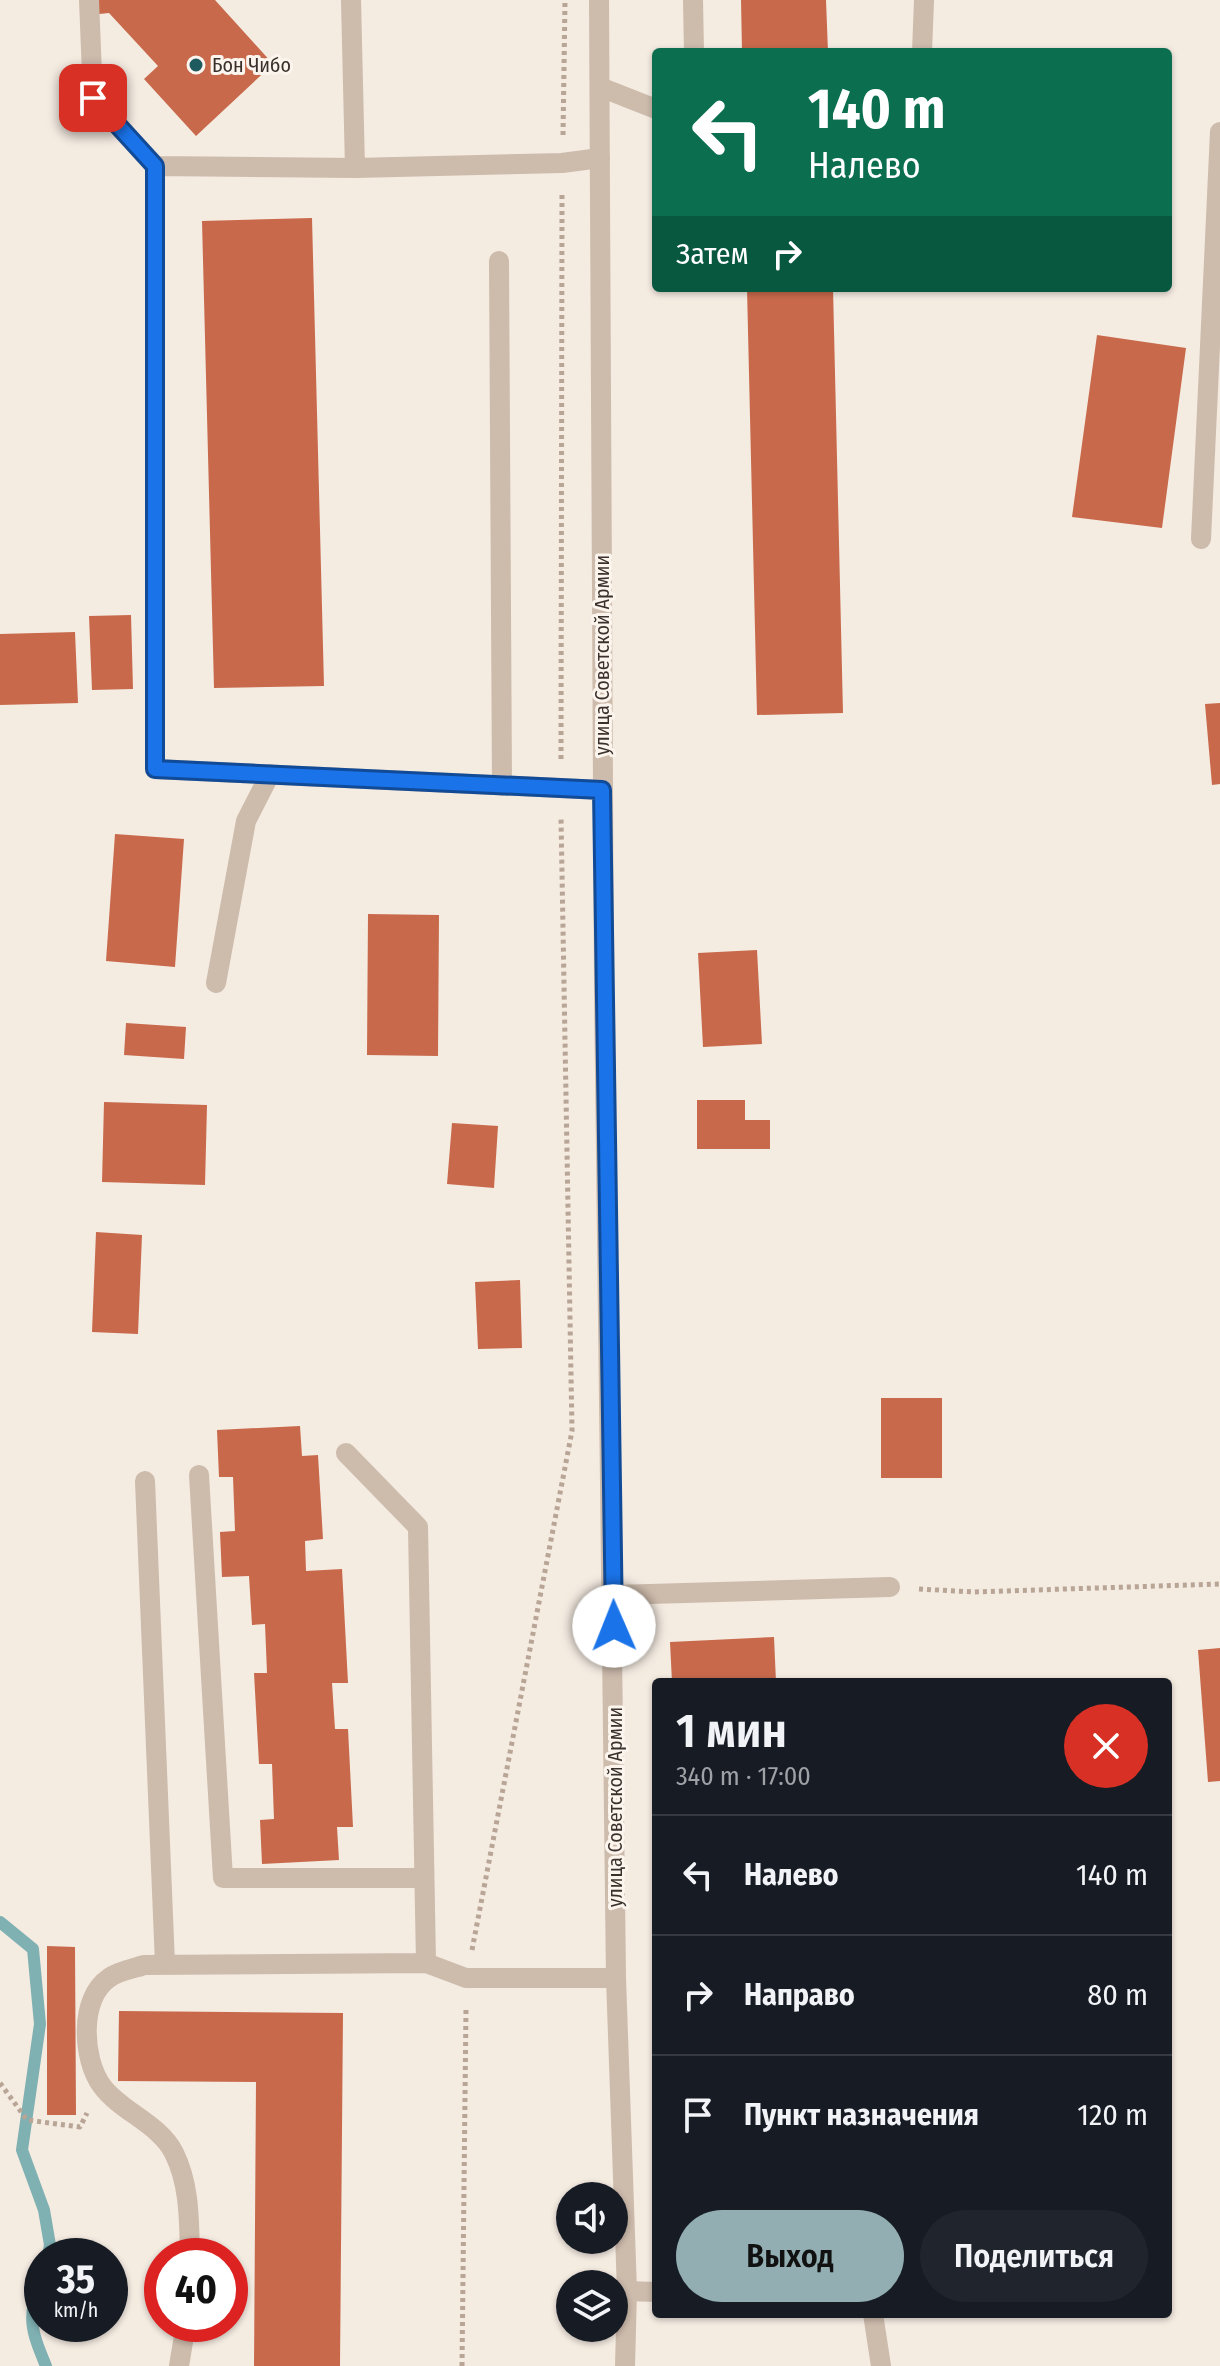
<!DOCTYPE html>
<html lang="ru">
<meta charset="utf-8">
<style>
body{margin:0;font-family:"Fira Sans Condensed",sans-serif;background:#20242c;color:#f1f3f6;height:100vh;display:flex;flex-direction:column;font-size:30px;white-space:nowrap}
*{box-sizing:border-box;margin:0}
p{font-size:26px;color:#9ea1a6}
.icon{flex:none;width:44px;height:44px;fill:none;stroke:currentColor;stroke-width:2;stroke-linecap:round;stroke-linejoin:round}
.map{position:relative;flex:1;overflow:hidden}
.side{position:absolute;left:652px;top:1678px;width:520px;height:640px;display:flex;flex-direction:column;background:#171b24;border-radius:8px;box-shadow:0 2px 6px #0004}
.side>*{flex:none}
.hud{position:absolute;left:652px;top:48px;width:520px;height:244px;border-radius:8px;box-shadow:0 2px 6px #0004;background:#0b6e4f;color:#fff;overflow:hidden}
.fabs{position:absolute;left:556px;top:2182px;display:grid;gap:16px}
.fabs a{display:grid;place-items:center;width:72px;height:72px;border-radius:50%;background:#171b24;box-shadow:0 2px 6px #0004;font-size:40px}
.speed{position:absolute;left:24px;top:2238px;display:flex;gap:16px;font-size:40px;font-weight:700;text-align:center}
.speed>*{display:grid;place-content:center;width:104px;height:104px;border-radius:50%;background:#171b24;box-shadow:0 2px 6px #0004;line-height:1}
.speed small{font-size:20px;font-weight:400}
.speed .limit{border:12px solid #d22;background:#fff;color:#111}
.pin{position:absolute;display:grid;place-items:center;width:68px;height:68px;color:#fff;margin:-34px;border-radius:16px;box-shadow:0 4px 12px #0006}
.me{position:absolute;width:88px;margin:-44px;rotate:359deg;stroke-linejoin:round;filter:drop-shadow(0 0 6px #0008)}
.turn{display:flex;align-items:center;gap:28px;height:168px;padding:0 24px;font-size:36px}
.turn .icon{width:104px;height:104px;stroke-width:2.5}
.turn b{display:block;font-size:56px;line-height:68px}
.then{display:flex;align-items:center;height:76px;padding:0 24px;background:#0003;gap:16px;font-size:30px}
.round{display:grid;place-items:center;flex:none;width:84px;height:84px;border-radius:42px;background:#20242c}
.headline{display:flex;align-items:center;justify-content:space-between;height:136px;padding:0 24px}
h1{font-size:48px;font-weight:600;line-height:60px}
.cta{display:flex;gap:16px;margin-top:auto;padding:16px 24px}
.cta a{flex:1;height:92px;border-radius:48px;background:#92aeb2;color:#111;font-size:32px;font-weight:600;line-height:92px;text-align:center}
.cta a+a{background:#20242c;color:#f1f3f6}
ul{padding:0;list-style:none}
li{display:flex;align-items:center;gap:24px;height:120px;padding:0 24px;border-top:2px solid #363941}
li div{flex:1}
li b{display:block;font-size:30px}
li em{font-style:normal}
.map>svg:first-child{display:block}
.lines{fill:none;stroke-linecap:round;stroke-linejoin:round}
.stream{stroke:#7fb0b2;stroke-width:12}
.building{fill:#c8694b}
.path{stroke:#b9a596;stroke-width:5;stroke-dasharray:4 4;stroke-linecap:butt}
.service{stroke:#cdbbac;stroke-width:20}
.tertiary{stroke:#cdbbac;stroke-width:20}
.route-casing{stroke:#114b97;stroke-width:20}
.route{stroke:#1a73e8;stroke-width:14}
.poi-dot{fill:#1f5a5e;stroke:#fbf5ee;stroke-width:3}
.labels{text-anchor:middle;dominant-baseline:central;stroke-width:6;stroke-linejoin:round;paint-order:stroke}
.poi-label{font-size:20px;fill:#3b302b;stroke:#fbf5ee;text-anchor:start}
.street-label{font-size:20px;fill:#3b302b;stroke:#fbf5ee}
</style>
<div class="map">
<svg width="1220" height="2366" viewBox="0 0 1220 2366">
<rect width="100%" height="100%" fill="#f4ebe1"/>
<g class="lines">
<path class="stream" d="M0 1922 33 1949 40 2024 22 2150 44 2210 50 2245 48 2256
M42 2279C26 2316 31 2330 46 2366"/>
</g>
<path class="building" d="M98 0H215L273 64 196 136 144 79 158 66 109 13 99 14Z
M741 0H826L828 52H742Z
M312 218 324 686 214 688 202 221Z
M747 288H833L843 713 757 715Z
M1097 335 1186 348 1162 528 1072 517Z
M131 615 133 689 92 690 89 616Z
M75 632 78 703 0 705V634Z
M1220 703V784L1212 785 1205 704Z
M115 834 184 839 175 967 106 961Z
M368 914 439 915 438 1056 367 1055Z
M757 950 762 1044 703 1047 698 953Z
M126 1023 186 1027 184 1059 124 1055Z
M697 1100H745V1120H770V1149H697Z
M104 1102 207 1105 205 1185 102 1182Z
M452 1123 498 1126 494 1188 447 1184Z
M96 1232 142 1235 138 1334 92 1332Z
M520 1280 522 1348 478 1349 475 1282Z
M881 1398H942V1478H881Z
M300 1426 302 1456 318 1455 323 1539 305 1541 306 1571 342 1569 348 1683H332L335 1729H348L353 1827H337L339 1860 262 1864 260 1820 274 1819 272 1764H259L254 1673H267L265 1624 252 1625 249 1576 222 1577 220 1532 235 1531 233 1477H219L217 1430Z
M774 1637 776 1682H672L670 1642Z
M1220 1648V1781L1208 1782 1198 1650Z
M47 1946 75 1947 76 2115H47Z
M119 2011 343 2013 340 2366H254L256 2082 118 2081Z"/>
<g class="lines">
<path class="path" d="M563 135 565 0
M561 759 562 193
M919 1589 974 1592 1220 1584
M472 1950 572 1431 561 817
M0 2083 27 2120 80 2127 87 2113
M462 2366 466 2007"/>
<path class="service" d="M89 0 93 98 155 166 355 168
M351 0 355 168 562 163 600 158
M693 0 694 52
M922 52 924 0
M600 87 656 109
M155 166V769L602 790
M499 261 502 786
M1201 539 1220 132
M216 983 246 821 270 774
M346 1453 418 1527 426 1963
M199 1475 223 1878H424
M145 1481 165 1964
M614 1595 890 1587
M190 2256C189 2221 190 2185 174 2153 160 2124 120 2111 102 2086 82 2059 79 1998 109 1978 118 1971 133 1969 144 1965L426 1963 466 1978H616
M627 2291 656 2292
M873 2314 881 2366
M179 2366 186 2324"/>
<path class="tertiary" d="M599 0 604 989 616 1978 627 2291 625 2366"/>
</g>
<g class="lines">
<g class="route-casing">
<path id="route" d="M93 98 155 166V769L602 790 614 1626"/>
</g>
<use href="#route" class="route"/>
</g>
<circle class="poi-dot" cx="196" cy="65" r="8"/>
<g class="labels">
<g class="poi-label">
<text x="212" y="65">Бон Чибо</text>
</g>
<g class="street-label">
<text transform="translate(602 655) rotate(-90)">улица Советской Армии</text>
<text transform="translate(615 1807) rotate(-90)">улица Советской Армии</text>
</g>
</g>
</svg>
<div class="fabs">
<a><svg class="icon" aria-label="sound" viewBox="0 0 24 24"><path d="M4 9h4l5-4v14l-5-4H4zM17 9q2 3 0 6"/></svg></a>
<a><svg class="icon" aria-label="layers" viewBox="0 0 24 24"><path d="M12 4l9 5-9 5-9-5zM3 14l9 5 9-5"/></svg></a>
</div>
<div class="speed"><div>35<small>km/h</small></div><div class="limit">40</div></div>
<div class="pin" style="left:93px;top:98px;background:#d93025"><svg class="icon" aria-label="arrive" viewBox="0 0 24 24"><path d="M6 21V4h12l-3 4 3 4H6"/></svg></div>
<svg class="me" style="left:614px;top:1626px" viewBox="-20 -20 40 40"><circle r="19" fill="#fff"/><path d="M0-13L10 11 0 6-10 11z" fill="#1a73e8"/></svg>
<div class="hud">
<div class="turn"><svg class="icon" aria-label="left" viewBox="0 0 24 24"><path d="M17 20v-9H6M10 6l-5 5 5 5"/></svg><div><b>140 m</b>Налево</div></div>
<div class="then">Затем<svg class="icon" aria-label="right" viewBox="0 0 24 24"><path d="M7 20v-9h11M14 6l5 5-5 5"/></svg></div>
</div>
<section class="side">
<div class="headline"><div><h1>1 мин</h1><p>340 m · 17:00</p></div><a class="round" style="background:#d93025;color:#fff"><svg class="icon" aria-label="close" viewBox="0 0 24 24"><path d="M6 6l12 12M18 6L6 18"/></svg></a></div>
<ul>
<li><svg class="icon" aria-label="left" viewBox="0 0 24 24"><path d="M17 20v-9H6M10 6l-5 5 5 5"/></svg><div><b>Налево</b></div><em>140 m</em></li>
<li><svg class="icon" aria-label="right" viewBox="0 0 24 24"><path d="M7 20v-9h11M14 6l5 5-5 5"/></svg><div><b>Направо</b></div><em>80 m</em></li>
<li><svg class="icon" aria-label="arrive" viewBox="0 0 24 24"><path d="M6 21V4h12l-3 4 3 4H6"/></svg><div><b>Пункт назначения</b></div><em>120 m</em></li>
</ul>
<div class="cta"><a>Выход</a><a>Поделиться</a></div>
</section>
</div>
